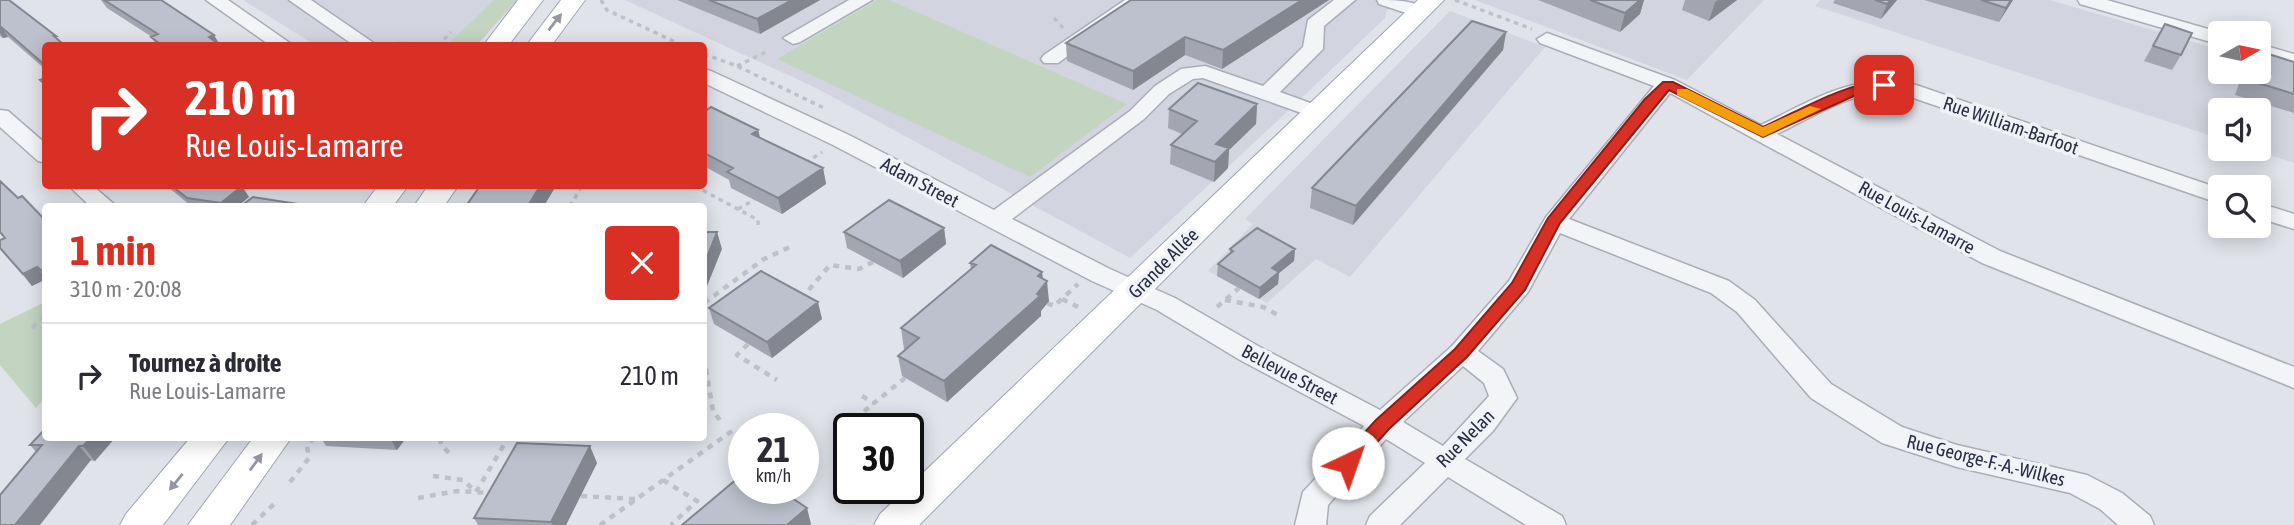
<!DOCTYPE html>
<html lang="fr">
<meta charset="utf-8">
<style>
body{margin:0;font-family:"Asap Condensed",sans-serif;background:#f7f7f7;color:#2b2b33;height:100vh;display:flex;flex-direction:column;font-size:26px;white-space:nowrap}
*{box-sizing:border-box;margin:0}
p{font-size:23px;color:#7c7c81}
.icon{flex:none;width:38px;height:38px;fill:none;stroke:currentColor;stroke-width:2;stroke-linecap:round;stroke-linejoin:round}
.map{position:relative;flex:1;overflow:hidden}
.details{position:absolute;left:42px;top:203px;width:665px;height:238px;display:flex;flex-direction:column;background:#fff;border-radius:7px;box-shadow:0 4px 18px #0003}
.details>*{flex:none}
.top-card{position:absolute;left:42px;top:42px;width:665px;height:147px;border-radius:7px;box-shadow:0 4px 18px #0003;background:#d93025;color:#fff;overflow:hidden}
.needle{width:46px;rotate:81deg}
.fabs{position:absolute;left:2208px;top:21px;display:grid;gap:14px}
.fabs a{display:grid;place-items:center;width:63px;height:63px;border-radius:7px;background:#fff;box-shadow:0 4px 18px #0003;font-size:35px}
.speed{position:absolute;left:728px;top:413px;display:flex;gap:14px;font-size:35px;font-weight:700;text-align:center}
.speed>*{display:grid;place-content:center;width:91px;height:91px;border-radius:50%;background:#fff;box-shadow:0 4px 18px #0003;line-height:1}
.speed small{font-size:18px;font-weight:400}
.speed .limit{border:4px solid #111;border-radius:10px;background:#fff;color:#111}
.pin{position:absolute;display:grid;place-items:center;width:60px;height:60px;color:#fff;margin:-30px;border-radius:14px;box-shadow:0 4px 10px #0006}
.me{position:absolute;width:77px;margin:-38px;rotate:42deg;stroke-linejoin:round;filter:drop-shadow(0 0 5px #0008)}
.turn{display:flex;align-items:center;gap:24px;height:147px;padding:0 28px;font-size:32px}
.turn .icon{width:91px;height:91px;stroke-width:2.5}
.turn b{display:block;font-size:49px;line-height:60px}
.round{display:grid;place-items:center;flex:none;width:74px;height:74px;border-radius:7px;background:#f7f7f7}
.head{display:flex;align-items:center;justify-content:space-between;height:119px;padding:0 28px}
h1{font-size:42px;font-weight:700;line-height:52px;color:#d93025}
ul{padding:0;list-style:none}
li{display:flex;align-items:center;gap:21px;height:105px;padding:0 28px;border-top:2px solid #e1e1e2}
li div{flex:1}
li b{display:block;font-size:26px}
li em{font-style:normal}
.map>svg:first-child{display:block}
.built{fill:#d2d5df}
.green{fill:#c3d4c1}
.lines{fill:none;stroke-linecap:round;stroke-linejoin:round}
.minor-casing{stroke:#a9adb8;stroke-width:3}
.major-casing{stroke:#9fa5b6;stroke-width:2}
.path-far1{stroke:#bec1c9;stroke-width:3.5;stroke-dasharray:4.5 4.5;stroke-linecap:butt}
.path{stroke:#bec1c9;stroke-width:4.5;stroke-dasharray:6 6;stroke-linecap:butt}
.minor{fill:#f3f4f8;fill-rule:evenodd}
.major{fill:#fff;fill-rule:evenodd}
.wall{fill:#a3a6b0}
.shaded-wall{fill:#848790}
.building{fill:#bdc1cd;stroke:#848790;stroke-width:2}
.oneway{fill:#9496a1}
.route{fill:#d93025;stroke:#8d1f18;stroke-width:2}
.slow{fill:#f59e0b}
.labels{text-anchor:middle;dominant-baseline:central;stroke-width:7;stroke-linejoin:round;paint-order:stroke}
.street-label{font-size:19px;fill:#282e43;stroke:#f0f2f7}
</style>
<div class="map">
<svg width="2294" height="525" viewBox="0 0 2294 525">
<rect width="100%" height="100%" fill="#e0e3ea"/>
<path class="built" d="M243 0H508L468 46 315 45Z
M625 0H1399L1386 12 1385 18 1287 112 1130 258 816 88Z
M1475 0H1764L1687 80Z
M1820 0H2050L2221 50V72H2294V163L2252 149H2259V110H2221V139L1815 6Z
M1450 11 1545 47 1350 277 1316 259 1267 303 1208 271 1253 224 1245 219Z"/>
<path class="green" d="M494 0H517L477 45 404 46 397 41 449 43Z
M877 0H889L1127 104 1030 177 777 59Z
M45 302V398L36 408 0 365V324Z"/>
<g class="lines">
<g class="minor-casing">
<path id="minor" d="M206 0H228L294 46H271Z
M289 0H311L378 46H355Z
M849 0H872L800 42 793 44 783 38Z
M1125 0H1146L1058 63H1044L1041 59 1044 55Z
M1334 0H1355L1324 26 1323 49 1280 92 1324 108 1328 112 1324 116H1310L1203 78 1193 79 1169 94 1144 119 1012 219 1110 269 1175 298 1258 346 1380 410 1452 346 1509 281 1546 217 1654 86 1540 43 1537 39 1547 33 1675 80 1761 125C1812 101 1857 70 1916 85L2221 189V204L1905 95C1856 86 1820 114 1777 134L2000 251 2294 367V388L1982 263 1670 93 1569 219 1729 281 1755 300 1831 384 1902 427 1957 445 2087 475 2122 493 2150 516 2154 525H2118L2100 509 2070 493 1957 467 1882 443 1811 398 1737 312 1711 293 1560 233 1528 292 1478 351 1503 369 1517 398 1493 431 1465 459 1562 516 1566 525H1526L1448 477 1400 525H1366L1370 516 1425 463 1386 439 1328 505 1326 525H1295L1303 492 1364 426 1240 360 1157 310 1092 281 833 145 704 83V69L711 71 849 135 994 210 1130 111 1155 86 1181 69 1205 66 1263 86 1303 47 1308 20ZM1463 366 1484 383 1489 396 1443 446 1403 422Z
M1377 0C1394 0 1418 0 1430 12L1421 18 1379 4Z
M2078 0H2107L2222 33 2221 45 2080 4Z
M2259 44 2294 54V66L2259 56Z
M0 110 8 111 46 144V163L38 161 0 127Z
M69 186H93L116 206H90Z
M2259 203 2294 214V229L2259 218Z"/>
</g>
<g class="major-casing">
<path id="major" d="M518 0H543L508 46H483Z
M561 0H585L551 46H526Z
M1418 0H1444L919 525H874L880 514Z
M378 186H408L393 206H363Z
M428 186H458L444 206H414Z
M190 438H229L163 525H120L126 514Z
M253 438H291L230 525H188Z"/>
</g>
<path class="path-far1" d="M601 0 607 10 684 46
M1455 0 1532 29
M1054 18 1065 30
M438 46 451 32
M704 54 737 66 824 108
M737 66 768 51
M806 163 822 152
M695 186 758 220V229
M570 206 582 186
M738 209 754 200"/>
<path class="path" d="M801 299 830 265 859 269 873 262
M1062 299 1080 308
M1225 300 1263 307 1280 316
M704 303 764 259 792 246
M1047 303 1054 306 1078 284
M1217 307 1239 288
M32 328 46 315
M748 344 737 355 777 380
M704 357 713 411 722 423
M862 396 874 403 905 378
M846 427 874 403
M440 438 441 445 449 453
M433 476 463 480 476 492 508 438
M663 480 697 501 671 525
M290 482 309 458 307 446 313 438
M581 496 635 499
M418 498 457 491 491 493
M252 525 274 504
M600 525 732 431"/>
<use href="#minor" class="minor"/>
<use href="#major" class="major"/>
</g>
<path class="wall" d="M0 0 61 42 46 46V70L8 37 3 38 0 36Z
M101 0H161L214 35 221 46H156L152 37 107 8Z
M677 0H820L760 34Z
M1131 0H1329L1222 69 1185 55 1133 90 1067 61 1066 43Z
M1538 0H1644L1640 14 1620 32Z
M1685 0H1737L1709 21 1682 10Z
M1835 0H1897L1881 19 1833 3Z
M1924 0H2013L1999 22Z
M2165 24 2181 55 2172 70 2144 61Z
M1506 32 1503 50 1353 225 1310 208 1312 188Z
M2294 62V113L2235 95 2243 72H2259Z
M1257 104 1256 124 1229 150 1228 168 1214 182 1170 164 1171 145 1182 134 1168 128 1169 109Z
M704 112 758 130 760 137 823 168 826 184 782 214 731 188 729 180 704 166Z
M0 181 18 198 46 221V279L32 286 0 248 4 238 0 233Z
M167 186H239L249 197 238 206H191Z
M944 228 946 244 903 278 847 248 844 232Z
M1230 249H1295L1294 261 1279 273 1278 284 1259 299 1217 276 1218 264 1230 254Z
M970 263 1042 272 1043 278 1049 301 1041 311V316L947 402 902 376 898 356 906 349H904L901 328 971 269Z
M709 308 822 319 772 358 714 324Z
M46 438H115L95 461 36 452 30 445Z
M321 438H406L397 450 326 446Z
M597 463 566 525H478L474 518Z"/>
<path class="shaded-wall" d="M792 0H820L760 34 757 19Z
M1302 0H1329L1222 69 1223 50Z
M1640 0H1644L1640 14 1620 32 1625 13Z
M1718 0H1737L1709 21 1715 2Z
M1891 0H1897L1881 19 1887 4Z
M2011 0H2013L1999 22 2006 8Z
M0 26H1L8 37 3 38 0 33Z
M1506 32 1503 50 1353 225 1356 206Z
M214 35 220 46 209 37Z
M1185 37V55L1133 90V71Z
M1257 104 1256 124 1229 150 1228 168 1214 182 1216 144Z
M758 130 762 146 752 134Z
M823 168 826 184 782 214 778 198Z
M242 186 249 197 238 206H223L221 203Z
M540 186H556L544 206H528Z
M944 228 946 244 903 278 900 261Z
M717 232 722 249 705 291 704 287V265Z
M1295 249 1294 261 1279 273 1278 284 1259 299 1260 288 1272 268Z
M37 267 46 279 32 286 23 274Z
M1042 272 1043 286 1047 281 1049 301 1041 311V316L947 402 944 381Z
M818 302 822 319 772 358 767 342Z
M91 438H115L95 461 83 446Z
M390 438H406L397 450Z
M79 446 91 460 40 525H15Z
M590 446 597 463 566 525H553L551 522Z
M807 508 811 524 810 525H787Z"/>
<path class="building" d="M0 0H9L56 36H54L65 46H46V66L0 26Z
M104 0H161L214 35 209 37 221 46H163L151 37 158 34Z
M709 0H792L757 19Z
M1131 0H1302L1223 50 1185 37 1133 71 1066 43Z
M1590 0H1640L1625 13Z
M1875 0H1891L1887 4Z
M1981 0H2011L2006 8Z
M1472 21 1506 32 1356 206 1312 188Z
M2165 24 2192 33 2181 55 2153 46Z
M2259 51 2294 62V94L2245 79 2248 72H2259Z
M46 78V85L40 80Z
M1198 83 1257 104 1216 144 1229 148 1215 162 1171 145 1197 121 1169 109Z
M711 107 758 130 752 134 823 168 778 198 727 172 733 168 704 153V112Z
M0 181 18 198 22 196 46 221V274L37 267 23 274 0 248V240L5 238 0 232Z
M172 186H242L221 203 187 198Z
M480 186H540L528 206H466Z
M253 197 304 205 303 206H241Z
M889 200 944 228 900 261 844 232Z
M1257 228 1295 249 1272 268 1279 272 1260 288 1218 264 1233 251 1230 249Z
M704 232H717L704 265Z
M991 245 1042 272 1038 276 1047 281 1037 294 1040 296 944 381 898 356 919 338 901 328 976 265 970 263Z
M761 271 818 302 767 342 709 308Z
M46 428V438H91L83 446H79L15 525H0V495L42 445H30Z
M517 443 590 446 551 522 474 518Z
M744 473V488H777L807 508 787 525H682Z"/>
<defs><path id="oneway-solid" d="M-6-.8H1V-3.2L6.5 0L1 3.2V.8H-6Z" transform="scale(1.75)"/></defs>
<g class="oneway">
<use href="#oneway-solid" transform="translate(555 22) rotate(-52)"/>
<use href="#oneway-solid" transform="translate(256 462) rotate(-54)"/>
<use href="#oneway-solid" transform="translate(176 482) rotate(129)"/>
</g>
<path class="route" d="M1884 81 1891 85 1889 88 1856 95 1763 137 1669 90 1560 223 1525 290 1467 357 1389 429 1354 468H1341L1338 463 1341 458 1376 420 1455 349 1512 283 1548 218 1645 99 1663 82H1673L1763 127C1801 110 1842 84 1884 81Z"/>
<path class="slow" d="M1677 89H1687L1763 127 1810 106 1821 109 1763 137 1677 95Z"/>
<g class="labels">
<g class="street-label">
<text transform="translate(2011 125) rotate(19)">Rue William-Barfoot</text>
<text transform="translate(920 182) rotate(28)">Adam Street</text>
<text transform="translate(1917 217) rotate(29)">Rue Louis-Lamarre</text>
<text transform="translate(1163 263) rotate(-45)">Grande Allée</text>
<text transform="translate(1290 374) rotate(28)">Bellevue Street</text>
<text transform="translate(1465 438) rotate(-45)">Rue Nelan</text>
<text transform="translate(1986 460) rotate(14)">Rue George-F.-A.-Wilkes</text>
</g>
</g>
</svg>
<div class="fabs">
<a><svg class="needle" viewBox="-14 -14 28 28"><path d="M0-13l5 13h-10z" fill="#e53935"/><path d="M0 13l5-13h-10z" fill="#7c7c81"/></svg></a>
<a><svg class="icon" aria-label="sound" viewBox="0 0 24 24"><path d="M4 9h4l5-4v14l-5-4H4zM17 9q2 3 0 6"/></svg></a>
<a><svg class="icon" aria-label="search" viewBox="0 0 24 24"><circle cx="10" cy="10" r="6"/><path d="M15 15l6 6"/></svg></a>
</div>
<div class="speed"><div>21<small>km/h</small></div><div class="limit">30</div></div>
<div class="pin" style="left:1884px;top:85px;background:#d93025"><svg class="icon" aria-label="arrive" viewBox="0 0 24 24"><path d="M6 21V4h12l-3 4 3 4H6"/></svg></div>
<svg class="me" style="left:1348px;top:463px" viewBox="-20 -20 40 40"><circle r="19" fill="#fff"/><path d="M0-13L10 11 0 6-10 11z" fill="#d93025"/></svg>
<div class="top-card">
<div class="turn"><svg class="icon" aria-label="right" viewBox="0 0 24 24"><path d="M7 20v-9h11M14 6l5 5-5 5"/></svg><div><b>210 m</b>Rue Louis-Lamarre</div></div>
</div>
<section class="details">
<div class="head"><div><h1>1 min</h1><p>310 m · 20:08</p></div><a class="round" style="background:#d93025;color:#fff"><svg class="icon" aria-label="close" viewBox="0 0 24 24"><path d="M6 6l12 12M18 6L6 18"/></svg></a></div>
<ul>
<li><svg class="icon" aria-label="right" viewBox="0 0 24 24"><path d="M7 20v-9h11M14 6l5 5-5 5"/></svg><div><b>Tournez à droite</b><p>Rue Louis-Lamarre</p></div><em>210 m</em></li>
</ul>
</section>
</div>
